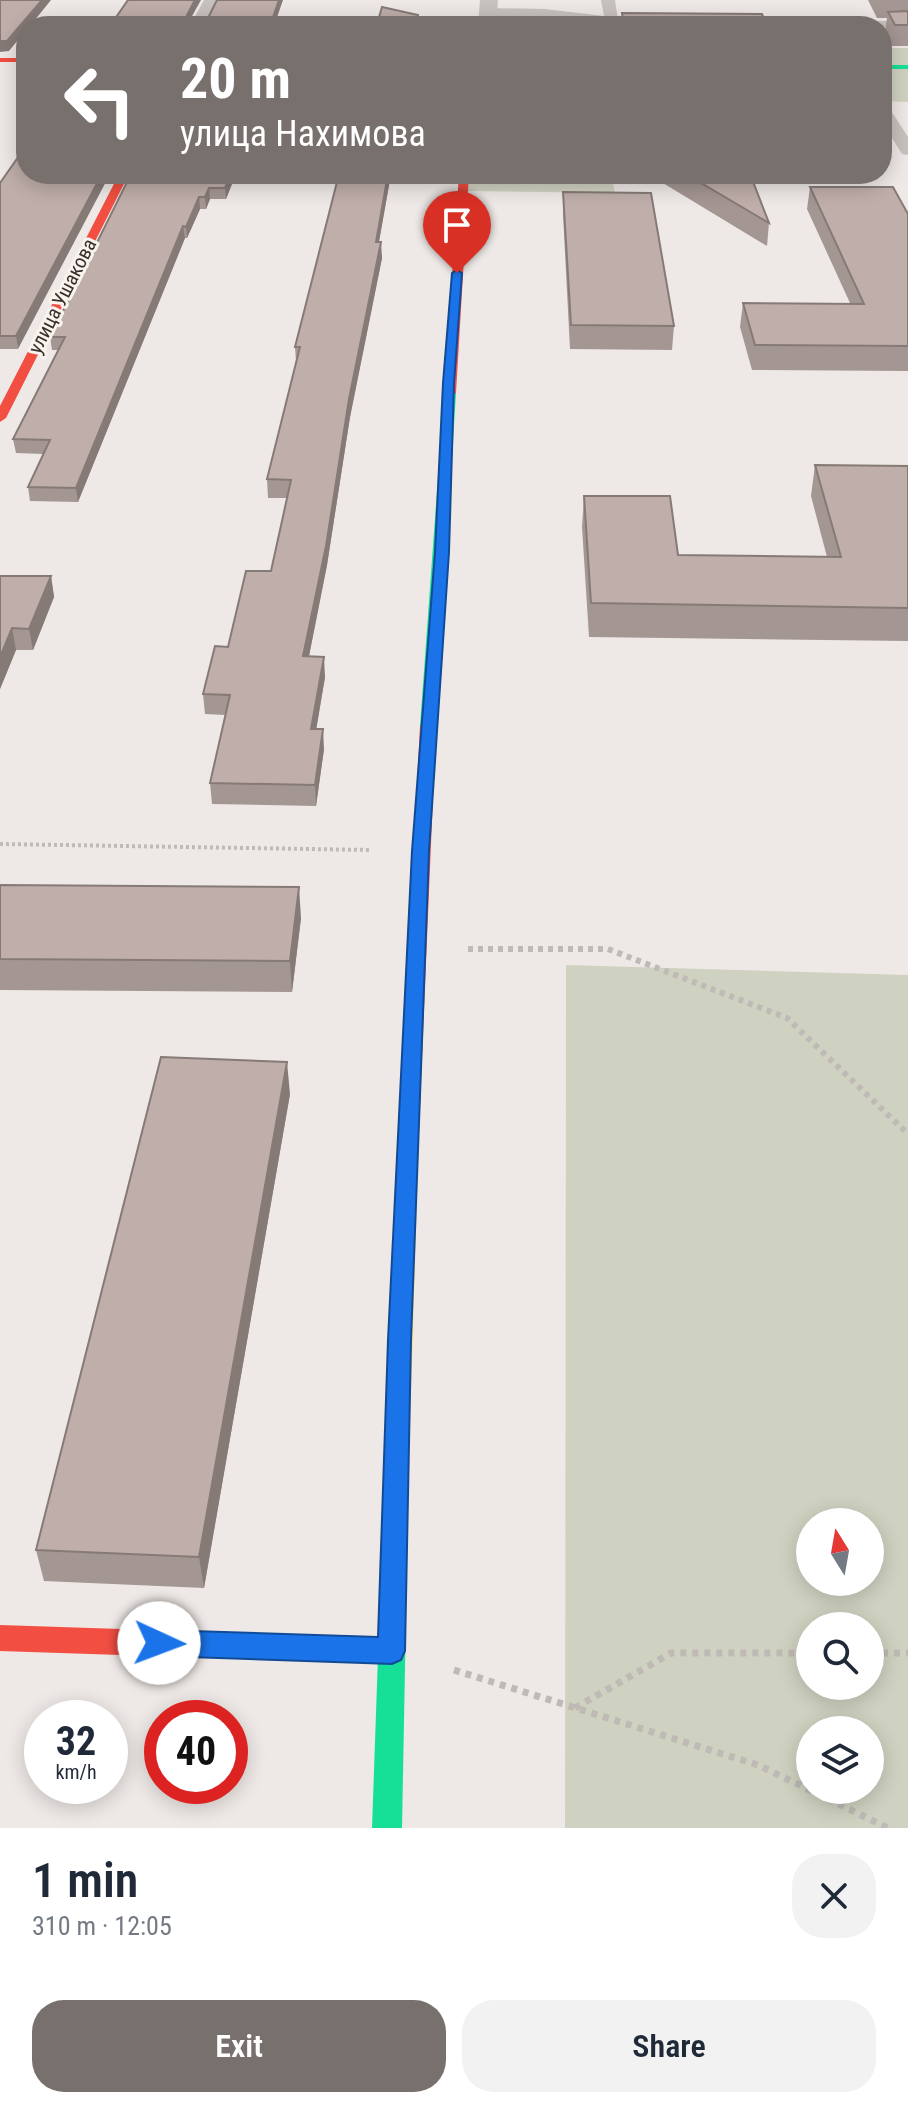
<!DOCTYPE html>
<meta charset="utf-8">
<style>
body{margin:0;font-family:"Roboto Condensed",sans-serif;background:#f2f2f3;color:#1f2937;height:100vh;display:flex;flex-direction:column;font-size:30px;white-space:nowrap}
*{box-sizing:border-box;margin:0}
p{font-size:26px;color:#747a83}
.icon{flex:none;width:44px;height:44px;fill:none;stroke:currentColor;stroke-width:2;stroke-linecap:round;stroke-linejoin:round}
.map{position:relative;height:1828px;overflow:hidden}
.details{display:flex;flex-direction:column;background:#fff;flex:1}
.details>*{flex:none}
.banner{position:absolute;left:16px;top:16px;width:876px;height:168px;border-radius:32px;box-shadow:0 4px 20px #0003;background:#78706d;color:#fff;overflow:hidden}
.needle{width:52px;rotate:349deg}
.fabs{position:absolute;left:796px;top:1508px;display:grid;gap:16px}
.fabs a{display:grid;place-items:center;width:88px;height:88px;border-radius:50%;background:#fff;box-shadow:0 4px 20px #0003;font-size:40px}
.speed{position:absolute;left:24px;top:1700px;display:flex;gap:16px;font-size:40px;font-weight:700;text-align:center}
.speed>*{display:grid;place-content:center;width:104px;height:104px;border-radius:50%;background:#fff;box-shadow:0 4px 20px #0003;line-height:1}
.speed small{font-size:20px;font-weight:400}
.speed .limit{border:12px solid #d22;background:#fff;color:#111}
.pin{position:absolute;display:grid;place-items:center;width:68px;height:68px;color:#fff;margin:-82px -34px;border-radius:50% 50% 50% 0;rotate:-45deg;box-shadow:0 0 8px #0007}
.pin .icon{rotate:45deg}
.me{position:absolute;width:88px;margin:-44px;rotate:92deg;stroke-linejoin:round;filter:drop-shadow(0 0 6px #0008)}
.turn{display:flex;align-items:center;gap:28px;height:168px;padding:0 32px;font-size:36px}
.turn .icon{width:104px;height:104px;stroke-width:2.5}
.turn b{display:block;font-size:56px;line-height:68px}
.round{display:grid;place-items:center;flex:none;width:84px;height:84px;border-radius:32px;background:#f2f2f3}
.summary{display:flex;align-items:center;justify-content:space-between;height:136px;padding:0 32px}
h1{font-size:48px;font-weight:600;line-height:60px}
.cta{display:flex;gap:16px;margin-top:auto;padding:16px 32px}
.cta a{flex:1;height:92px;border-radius:32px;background:#78706d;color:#fff;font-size:32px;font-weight:600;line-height:92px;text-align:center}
.cta a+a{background:#f2f2f3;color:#1f2937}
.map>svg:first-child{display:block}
.green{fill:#d0d2c1;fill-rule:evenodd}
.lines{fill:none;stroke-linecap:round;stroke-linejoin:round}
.path-far2{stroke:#c0bab6;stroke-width:4;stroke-dasharray:3 3;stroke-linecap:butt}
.path-far1{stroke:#c0bab6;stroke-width:6;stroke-dasharray:5 5;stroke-linecap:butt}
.path{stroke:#c0bab6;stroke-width:7;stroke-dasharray:6 6;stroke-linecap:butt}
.lane{fill:#c7c2be;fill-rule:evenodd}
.street{fill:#c7c2be;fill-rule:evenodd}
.fast{fill:#16e098;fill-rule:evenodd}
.slow{fill:#ffcf43;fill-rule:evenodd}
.jam{fill:#f24e42;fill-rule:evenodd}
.wall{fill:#a49692}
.shaded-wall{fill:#867a77}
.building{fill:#bfaeaa;stroke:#867a77;stroke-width:2}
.route{fill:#1a73e8;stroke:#114b97;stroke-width:2}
.labels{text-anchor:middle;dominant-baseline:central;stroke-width:6;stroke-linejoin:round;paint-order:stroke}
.far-street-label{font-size:20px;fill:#382f2c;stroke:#f9f3ee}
</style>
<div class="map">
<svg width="908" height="1828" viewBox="0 0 908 1828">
<rect width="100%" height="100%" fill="#eee9e6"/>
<path class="green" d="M882 48H908V102L882 101Z
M464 174H611L615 193 464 191Z
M566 965 908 975V1828H565ZM870 1522V1582H810V1522ZM870 1626V1686H810V1626ZM870 1730V1790H810V1730Z"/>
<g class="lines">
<path class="path-far2" d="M0 844 371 850"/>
<path class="path-far1" d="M468 949H608L787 1018 908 1134"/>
<path class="path" d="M870 1653H908
M454 1670 758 1765 888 1828
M575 1708 671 1653H810"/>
<path class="lane" d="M601 0H615L618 20H668L675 24 606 26 545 17 489 16 482 12 489 8 545 9 604 16Z
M720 20 908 21V29H882V26H714L715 21Z
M882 104 888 106 908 137V155L902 154 882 122Z"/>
<path class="street" d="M204 0H222L208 26H190Z
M480 0H498L496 26H478Z"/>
<path class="fast" d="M882 65H908V69H882Z
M450 389 456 393 436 726 428 731 420 726 444 393Z
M397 1444 406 1447 409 1455 402 1828H372L385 1455 388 1447Z"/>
<path class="slow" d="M409 1121 416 1124 419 1129 409 1455 406 1463 397 1466 388 1463 385 1455 399 1129 402 1124Z"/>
<path class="jam" d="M0 58H26V62H0Z
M119 174H129L6 418 0 422V406Z
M459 174H469L456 393 450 397 444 393Z
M428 721 436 726 419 1129 416 1134H402L399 1129 420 726Z
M0 1625 392 1638 402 1642 405 1651 402 1660 392 1664 0 1651Z"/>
</g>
<path class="wall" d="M868 0H908V46H892L885 32 887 18H877Z
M131 174H236L226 199H210L206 209H200L187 238H185L78 502 30 501 28 487 43 454 16 453 13 439 59 350H52L50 337Z
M339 174H391L379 242 382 258 350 417 327 565 309 656 325 677 316 729 324 749 316 806 212 804 210 783 226 715 205 714 203 694 271 571 287 498H268L267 479 296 361 295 347Z
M648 174H750L769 223 767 246Z
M0 183 18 349H0Z
M810 187 908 214V371L752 370 740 327 743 303H850L807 209Z
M563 192 674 326 672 350 570 349 563 214Z
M815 465 908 466V641L589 637 582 527 584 496 678 555 827 557 811 496Z
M0 576H51L54 597 33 650H16L0 689Z
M0 885 301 918 292 992 0 990Z
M290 1094 204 1588 44 1581 36 1550Z"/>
<path class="shaded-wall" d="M42 0H51L30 26H26V30L9 51 0 52V41Z
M195 0H201L187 25V15Z
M279 0H283L274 26H270Z
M102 174H110L18 349 16 336Z
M231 174H236L226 199 225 188Z
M388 174H391L376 258V242Z
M209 188 210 199 206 209 205 197Z
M199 197 200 209 187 238 186 227Z
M183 226 185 238 78 502 76 488Z
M381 242 382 258 350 417 327 565 305 676 303 656 349 399Z
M51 576 54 597 33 650 29 629Z
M12 628 16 650 0 689V657Z
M324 657 325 677 313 749 311 729Z
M323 729 324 749 316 806 315 785Z
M299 887 301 918 292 992 290 961Z
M287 1062 290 1094 204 1588 199 1557Z"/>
<path class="building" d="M0 0H42L7 41H0Z
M128 0H195L187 15 189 20H207L217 0H279L270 26H110Z
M382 7 418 15 417 26H372L373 21H378Z
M908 11V25H895L888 12Z
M622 13 762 14 767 26H624Z
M26 146V174H102L16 336H0V183Z
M131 174H231L225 188H209L205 197H199L186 227 183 226 76 488 28 487 50 440 13 439 65 337H50Z
M339 174H388L376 242H381L349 399 326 546 303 656 324 657 311 729H323L315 785 210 783 230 695 203 694 215 646 228 647 246 571H271L291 480 267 479 300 347H295Z
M686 174H750L769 223Z
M810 187H893L908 214V346L755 345 743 303 864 304Z
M563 192 651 193 674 326 571 325Z
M815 465 908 466V608L591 603 584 496H670L678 555 841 557Z
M0 576H51L29 629 12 628 0 657Z
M0 885 299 887 290 961 0 959Z
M161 1057 287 1062 199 1557 36 1550Z"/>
<path class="route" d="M457 270 462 273 454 383 449 552 429 851 411 1340 405 1651 401 1660 392 1664 159 1656 149 1653 145 1643 149 1634 159 1630 378 1637 388 1340 412 851 435 552 443 383 452 273Z"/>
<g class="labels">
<g class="far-street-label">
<text transform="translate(62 296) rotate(-63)">улица Ушакова</text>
</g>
</g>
</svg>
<div class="fabs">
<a><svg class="needle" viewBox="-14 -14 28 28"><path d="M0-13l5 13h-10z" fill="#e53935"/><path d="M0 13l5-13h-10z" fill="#747a83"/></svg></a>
<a><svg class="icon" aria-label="search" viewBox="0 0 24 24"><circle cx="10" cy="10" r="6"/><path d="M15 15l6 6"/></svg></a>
<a><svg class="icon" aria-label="layers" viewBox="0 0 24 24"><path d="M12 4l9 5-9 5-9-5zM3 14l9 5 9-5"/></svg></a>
</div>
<div class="speed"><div>32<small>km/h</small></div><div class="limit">40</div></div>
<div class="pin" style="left:457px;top:273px;background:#d93025"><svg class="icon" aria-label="arrive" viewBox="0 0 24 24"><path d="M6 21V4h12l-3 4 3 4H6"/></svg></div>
<svg class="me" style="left:159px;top:1643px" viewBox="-20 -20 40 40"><circle r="19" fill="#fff"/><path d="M0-13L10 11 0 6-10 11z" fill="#1a73e8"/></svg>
<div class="banner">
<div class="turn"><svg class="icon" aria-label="left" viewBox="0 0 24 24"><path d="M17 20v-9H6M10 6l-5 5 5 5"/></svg><div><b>20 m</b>улица Нахимова</div></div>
</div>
</div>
<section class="details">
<div class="summary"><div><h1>1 min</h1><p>310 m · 12:05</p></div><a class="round"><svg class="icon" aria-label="close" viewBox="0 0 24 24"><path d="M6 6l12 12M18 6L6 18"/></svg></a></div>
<div class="cta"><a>Exit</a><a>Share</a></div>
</section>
